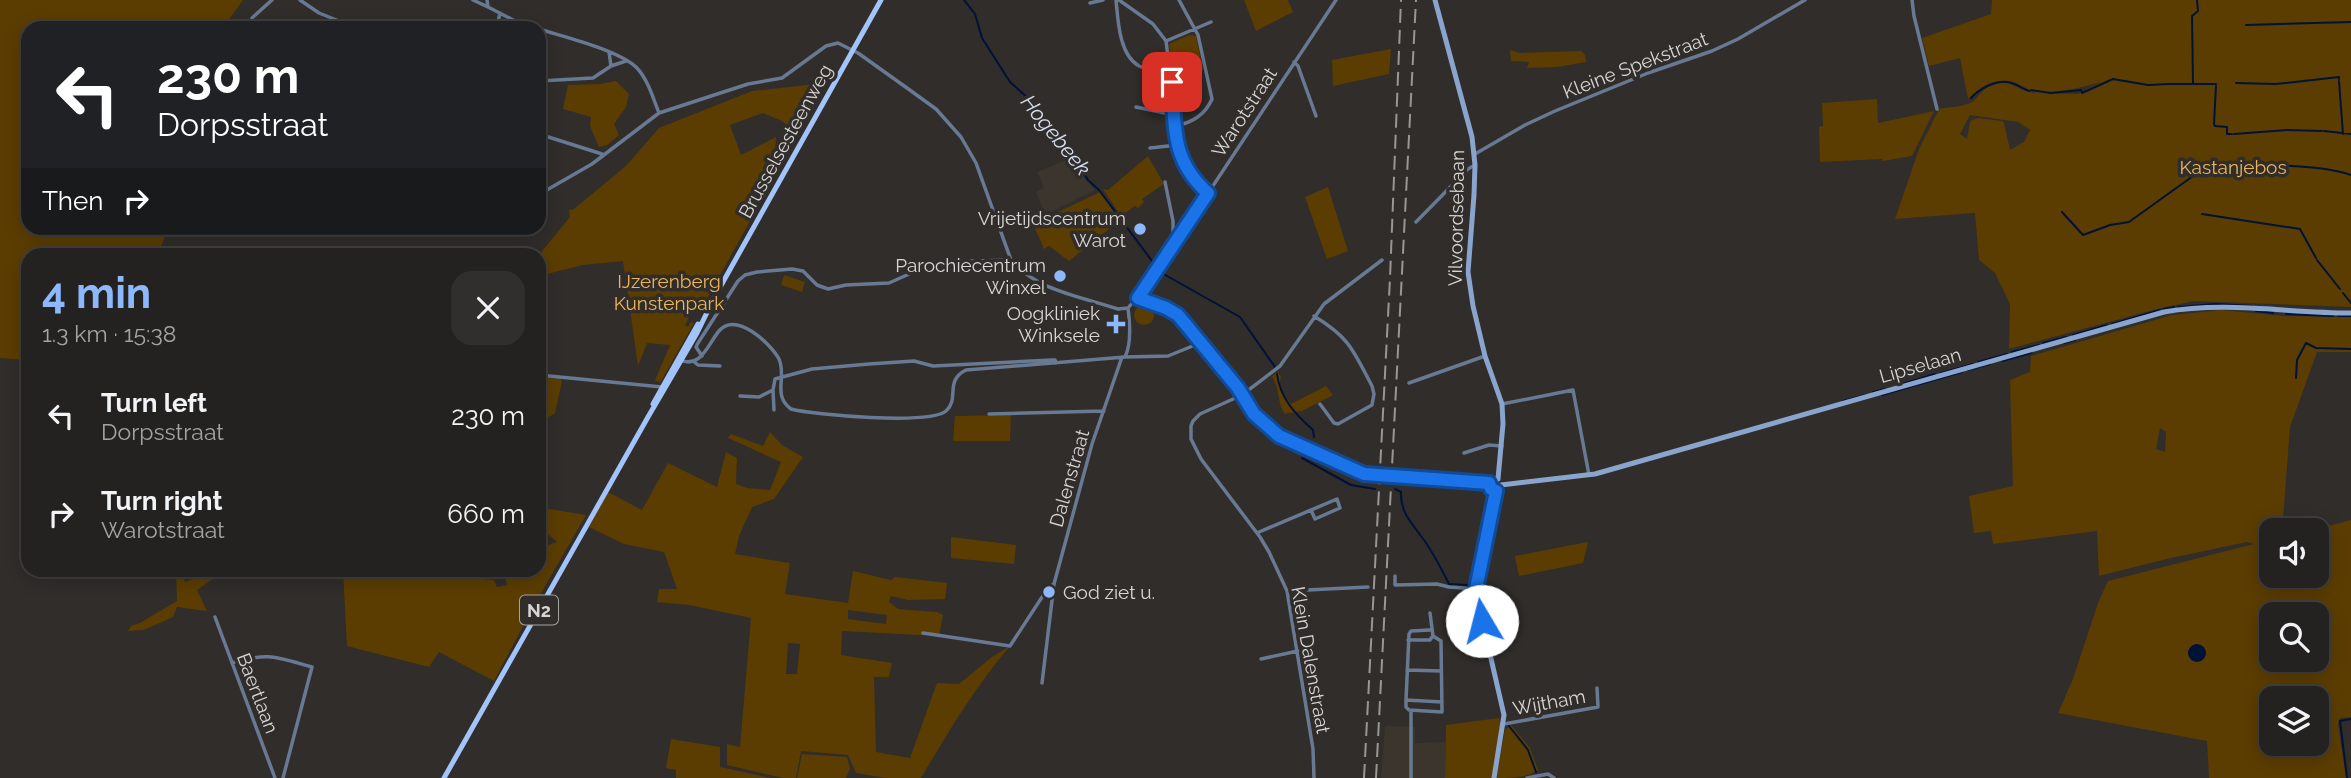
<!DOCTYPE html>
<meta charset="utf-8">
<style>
body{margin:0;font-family:Raleway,sans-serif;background:#302f2d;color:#f1f3f6;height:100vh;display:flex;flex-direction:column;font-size:26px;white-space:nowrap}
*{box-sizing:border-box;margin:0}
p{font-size:23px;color:#a3a4a5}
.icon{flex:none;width:38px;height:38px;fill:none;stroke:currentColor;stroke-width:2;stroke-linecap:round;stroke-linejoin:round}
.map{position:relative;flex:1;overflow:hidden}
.drawer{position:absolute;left:21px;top:248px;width:525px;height:329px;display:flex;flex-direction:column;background:#242220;border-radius:21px;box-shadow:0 4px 18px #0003,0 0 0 2px #413f3e}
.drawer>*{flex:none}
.top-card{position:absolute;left:21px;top:21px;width:525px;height:214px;border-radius:21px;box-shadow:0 4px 18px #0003,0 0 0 2px #413f3e;background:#202124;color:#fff;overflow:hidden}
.fabs{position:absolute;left:2259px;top:518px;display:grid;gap:14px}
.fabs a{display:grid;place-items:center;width:70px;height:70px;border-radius:14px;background:#242220;box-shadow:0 4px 18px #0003,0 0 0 2px #413f3e;font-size:35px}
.pin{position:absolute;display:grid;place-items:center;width:60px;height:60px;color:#fff;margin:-30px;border-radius:14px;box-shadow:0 4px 10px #0006}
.me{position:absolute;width:77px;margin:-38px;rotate:352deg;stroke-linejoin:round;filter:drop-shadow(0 0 5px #0008)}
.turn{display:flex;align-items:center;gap:24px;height:147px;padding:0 21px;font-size:32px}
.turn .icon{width:91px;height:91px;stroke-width:2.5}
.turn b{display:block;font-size:49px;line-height:60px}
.then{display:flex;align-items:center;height:66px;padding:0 21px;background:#0003;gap:14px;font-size:26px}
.round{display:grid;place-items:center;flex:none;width:74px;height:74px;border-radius:21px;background:#302f2d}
.head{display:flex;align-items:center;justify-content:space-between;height:119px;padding:0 21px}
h1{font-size:42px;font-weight:700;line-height:52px;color:#8db9fc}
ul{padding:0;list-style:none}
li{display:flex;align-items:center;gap:21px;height:98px;padding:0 21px}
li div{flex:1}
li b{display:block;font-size:26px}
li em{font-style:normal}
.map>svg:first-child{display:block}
.built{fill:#3b352d}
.green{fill:#5b3d01;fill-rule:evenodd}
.water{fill:#001238}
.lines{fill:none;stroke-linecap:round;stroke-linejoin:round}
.stream{stroke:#001238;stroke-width:2}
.street{stroke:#687993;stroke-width:3.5}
.secondary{stroke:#89a4cd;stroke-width:5}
.primary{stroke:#a2c4fa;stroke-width:5}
.rail{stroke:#999694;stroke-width:2;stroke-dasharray:14 7;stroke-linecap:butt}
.street-bridge{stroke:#687993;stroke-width:3.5}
.route-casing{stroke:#114b97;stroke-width:18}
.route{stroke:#1a73e8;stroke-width:12}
.poi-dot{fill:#8db9fc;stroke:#302d2a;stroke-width:2.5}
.labels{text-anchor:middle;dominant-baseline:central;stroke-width:7;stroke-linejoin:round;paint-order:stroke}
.shield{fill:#302d2a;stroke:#a6a3a1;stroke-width:2}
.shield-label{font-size:18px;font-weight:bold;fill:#d8d6d4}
.street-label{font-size:19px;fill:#d8d6d4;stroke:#302d2a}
.park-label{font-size:19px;fill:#eeb555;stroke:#302d2a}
.poi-label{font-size:19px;fill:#d8d6d4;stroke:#302d2a;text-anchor:end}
.water-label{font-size:21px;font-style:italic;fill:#d6e1f2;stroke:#302d2a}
</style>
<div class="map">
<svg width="2351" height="778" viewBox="0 0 2351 778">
<rect width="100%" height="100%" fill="#302d2a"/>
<path class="built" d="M1071 158 1084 178 1095 190 1049 213 1048 211 1044 212 1036 192 1044 188 1037 172Z
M1385 726 1415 727V743L1445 742V778H1381Z"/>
<path class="green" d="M0 0H243L223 28H28V228H168L158 255 28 256V360L0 358Z
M1244 0H1288L1293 12 1256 31Z
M1992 0H2351V307L2194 301 2157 309 2009 349 2010 304 1995 273 1979 260 1975 213 1895 219 1919 149 1939 109C1948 107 1964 107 1972 102 1981 95 1985 84 1998 83 2012 81 2022 92 2036 93 2007 78 1993 74 1968 99L1960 58 1929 66 1922 38 1991 14ZM2101 82 2078 94 2046 93 2074 89ZM1970 115 2018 122 2030 130 2024 142 2010 150 2004 123 2002 121 1978 118 1970 121 1967 139 1960 134Z
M1189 35 1196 36 1203 70 1173 75 1169 44Z
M1391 49 1389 74 1333 86 1332 60Z
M1510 50 1520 53 1581 51 1585 55 1586 62 1557 67 1527 68 1529 62 1511 61Z
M616 81 629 94 626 107 614 124 619 135 607 145 599 147 590 126 591 117 563 109 568 85 600 84Z
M825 83 780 168 789 127 782 121 763 113 730 125 741 155 776 137 774 178 703 306 697 303 685 325 688 327 691 322 694 323 660 383 655 380 670 345 647 343 638 366 623 261 583 265 539 276 538 256 570 217 569 210 574 209 626 166 659 128 752 91Z
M1877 99 1878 123 1934 111 1912 156 1883 161 1882 159 1820 162 1819 127 1823 126 1822 103Z
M1148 156 1164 184 1142 199 1144 202 1138 208 1135 206 1121 216 1103 189 1108 190Z
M1328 187 1348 251 1327 259 1305 197Z
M1100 192 1120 220 1069 261 1049 246 1044 249 1033 224Z
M784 275 805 282 802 292 781 285Z
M1134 315a10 10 0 1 1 20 0a10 10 0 1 1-20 0Z
M2221 310 2284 316 2351 317V352H2317L2290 427 2283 519 2313 517 2310 530H2272V576H2317V530H2312L2351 520V717L2340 718 2338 723 2346 778H2209L2207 741 2058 713 2073 679 2098 603 2108 581 2254 544 2247 542 2171 558 2099 576 2097 531 1993 544 1991 531 1974 533 1969 496 2013 486 2010 380 2030 372 2031 356 2172 315ZM2160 428 2166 432 2165 452 2156 449ZM2272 614H2317V660H2272ZM2272 698H2317V744H2272Z
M1278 372 1281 377C1277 387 1285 396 1291 404L1326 386 1333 395 1302 411 1285 414C1277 404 1280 388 1272 376Z
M539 377 561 379 562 381 555 413 549 417 539 415Z
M1011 415 1010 441H953L955 416Z
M770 432 782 445 803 457 774 499 752 507 739 536 735 554 790 563 785 594 848 603 853 571 891 580 895 577 947 583 945 599 908 600 891 596 889 602 898 609 937 612 943 615 939 636 842 631 841 655 892 663 889 677H874L876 752 910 758 937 683 959 684 992 657 1010 646C975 687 948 732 921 778H886L856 773 848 755 801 751 796 778H783L727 765V744L740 747 751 618 689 605 657 602 659 589H677L664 552 624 544 589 527 608 492 642 510 668 463 717 487 726 452 737 458 736 484 747 488 770 490 781 462 728 438 731 434 763 446ZM848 610 887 615 886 624 848 619ZM788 643 800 644 797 674H786Z
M539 496 545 497 543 508 586 515 533 607 494 681 439 652 429 667 347 646 343 571H400L402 576C429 572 458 568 485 571L483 579 494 580 497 587 507 585 505 577H531L534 571 539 570V560L546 546 557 542 539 526Z
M951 537 1016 545 1014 564 951 558Z
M1588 542 1583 563 1519 576 1515 556Z
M176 571H182L185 582 215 571H224L197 590 207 611 177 607 173 617 144 630 128 631 131 626 140 623 177 601Z
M1499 718 1501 727 1492 778H1445L1446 725Z
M1511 725 1530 748 1538 770C1527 778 1511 778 1496 778L1505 730Z
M671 739 720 747V767L771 778H676V770L666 768Z
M802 754 847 757 850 769 846 778H797Z"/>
<path class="water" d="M2188 653a9 9 0 1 1 18 0a9 9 0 1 1-18 0Z
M2271 695 2274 698H2272L2271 712 2268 715 2262 714 2261 702 2265 696Z"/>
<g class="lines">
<path class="stream" d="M964 0 975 14 982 38 1010 82 1039 108 1044 119 1062 142 1074 152 1076 161 1088 180 1099 190 1155 265
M2246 25 2351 22
M2339 81 2343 134
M2236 83 2276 84 2339 77V79
M2170 84H2216
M2193 84 2192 16 2198 11 2197 0
M2216 86 2214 124 2215 126 2227 127V134H2232
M2031 90 2051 93 2081 90 2082 93 2113 79 2148 85 2169 84
M1971 98C1979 89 1996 80 2008 82 2016 83 2022 89 2029 91
M2324 131 2351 134
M2234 134 2287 130 2322 131
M2062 212 2083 235 2110 225 2129 222 2200 171C2236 163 2316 163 2351 175
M2202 214 2300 229 2316 258
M2317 260 2340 289
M1160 272 1240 317 1275 367
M2343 293 2351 303
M2178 307 2215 304 2252 306
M2163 309 2174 307
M2256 311 2273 313
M2286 314 2333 316
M2338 316H2351
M2112 324 2160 310
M2073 335 2107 325
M2043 343 2066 337
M2064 343 2075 340
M2012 352 2039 345
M2002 361 2031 353
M1978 362 2007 354
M1968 370 1990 364
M1941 373 1973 364
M1277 374C1280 398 1295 414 1313 430L1314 437
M2296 378 2297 360 2306 343 2316 348 2351 349
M1899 385 1935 374
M1873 392 1885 389
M1882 395 1962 372
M1843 401 1865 395
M1302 458 1351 485 1375 489
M1395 489 1401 492C1400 511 1410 521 1421 536 1432 550 1441 568 1449 584L1468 585
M1509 726 1528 750 1536 772
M2347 778 2340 721 2351 719"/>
<path class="street" d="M300 0 319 13 339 21 405 28
M473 0 488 7
M487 0 488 7 517 22 536 28
M1116 0C1118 20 1119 55 1139 66 1149 71 1160 71 1171 71
M1119 0 1153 24 1166 41 1181 160 1196 183 1208 193
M1912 0 1914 16 1937 109
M1090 3 1103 0
M497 26 500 13
M250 28 252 18 272 0
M489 28 517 22
M539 29C564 37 619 50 637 68 648 80 653 98 659 113
M1166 41 1211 22
M609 52 611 66 626 61
M1294 62 1298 66 1316 116
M539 81 593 78 611 66
M1136 107 1174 115
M1175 126C1192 123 1205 115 1212 99L1198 35 1179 0
M539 134 602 154
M1150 148 1177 145
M1475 154 1525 125 1555 111 1648 73 1712 51 1738 39 1805 0
M1165 182 1173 221V241
M541 190 545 191 592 164 659 113 748 84 782 78 826 46 838 43 858 53 907 88 936 109 961 137 976 163 1011 260C1037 291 1082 297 1118 309L1128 308
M1416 222 1468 169 1475 165
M1138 299 1166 308 1178 315 1238 388 1254 414 1269 428 1279 436 1358 473 1368 475
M1128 308 1148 284 1336 0
M1314 316C1350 338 1353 350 1372 386L1374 394 1372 405 1338 424 1334 423 1320 404
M702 356 696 347 698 343 738 281 745 275 757 272 792 269 803 271 817 285 828 289 846 285 889 283 936 262 1011 260
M1125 357C1132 343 1130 323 1128 308
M680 360C701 369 708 344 719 331 736 311 770 343 779 359 787 377 772 395 791 409 813 415 930 425 946 411 960 399 944 381 966 370L1125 357 1168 356 1200 343
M693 361 698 365 720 366
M539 375 662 387
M1409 383 1485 356
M740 396 759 397 773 390
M1502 404 1573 390 1589 475
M774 410 773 390 775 379 812 369 869 364 914 361 933 366 1052 360H1055L1056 363
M989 414 1104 411
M1464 453 1489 445 1502 446
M1403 477 1489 483
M1257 533 1259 532 1337 499 1340 508 1315 519 1311 510
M1395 576V585L1437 584 1449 587 1477 589
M1287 591 1368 587
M1430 613 1433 636 1441 641 1442 712 1409 710 1406 707V700L1409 634 1411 631 1430 630
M215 617 275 778
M923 633 1010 646 1048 588 1054 584
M1408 640H1430L1432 637
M1261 659 1298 651
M232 663C268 652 276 657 312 667L283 778
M1407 670 1441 671
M1042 683 1054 584 1092 444 1122 357
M1406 700 1442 702
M1411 711V778
M1504 724 1598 707 1597 688
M1314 778 1313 749 1287 591 1269 552 1260 537 1201 459 1191 439V426L1193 421 1200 414 1242 395 1280 366 1324 304 1382 260
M1527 778 1548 774 1554 778"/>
<path class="secondary" d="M1435 0 1472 137 1475 165 1474 195 1468 272 1473 306 1485 356 1502 404 1503 424 1498 479
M1501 485 1595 474 2164 312C2226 301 2288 313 2351 313
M1496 490H1491L1489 483 1491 479H1498
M1494 778 1504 715 1478 602 1477 589 1496 490"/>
<path class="primary" d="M714 298 881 0
M653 404 698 324
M444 778 648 417 697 333 715 296"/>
<path class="rail" d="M1364 778 1390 278 1401 0
M1376 778 1416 0"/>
<path class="street-bridge" d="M1368 475 1403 477"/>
</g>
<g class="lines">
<g class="route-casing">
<path id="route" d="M1172 82C1175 126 1171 161 1208 193L1138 298 1166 308 1178 315 1238 388 1254 414 1279 436 1364 474 1489 483 1491 489 1496 491 1476 589 1482 621"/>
</g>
<use href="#route" class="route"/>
</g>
<g class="poi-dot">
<circle cx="1140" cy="229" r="7"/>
<circle cx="1060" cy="276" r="7"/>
<path d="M1112.5 313.5h7v7h7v7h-7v7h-7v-7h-7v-7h7z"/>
<circle cx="1049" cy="592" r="7"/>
</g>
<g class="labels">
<rect class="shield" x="520" y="595.5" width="38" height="29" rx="5"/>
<g class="shield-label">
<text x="539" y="610">N2</text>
</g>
<g class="street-label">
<text transform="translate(1635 65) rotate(-21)">Kleine Spekstraat</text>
<text transform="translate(1244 112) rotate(-57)">Warotstraat</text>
<text transform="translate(785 141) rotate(-61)">Brusselsesteenweg</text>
<text transform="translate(1456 218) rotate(-89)">Vilvoordsebaan</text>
<text transform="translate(1920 365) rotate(-16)">Lipselaan</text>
<text transform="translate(1069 478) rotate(-74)">Dalenstraat</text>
<text transform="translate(1311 660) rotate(80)">Klein Dalenstraat</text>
<text transform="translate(258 693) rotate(69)">Baertlaan</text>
<text transform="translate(1549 702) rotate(-10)">Wijtham</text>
</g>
<g class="park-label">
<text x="2233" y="167">Kastanjebos</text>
<text x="669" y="281">IJzerenberg<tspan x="669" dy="22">Kunstenpark</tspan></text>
</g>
<g class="poi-label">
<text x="1126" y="218">Vrijetijdscentrum<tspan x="1126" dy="22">Warot</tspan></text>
<text x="1046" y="265">Parochiecentrum<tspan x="1046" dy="22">Winxel</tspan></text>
<text x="1100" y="313">Oogkliniek<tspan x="1100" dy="22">Winksele</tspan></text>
<text x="1063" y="592" text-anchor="start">God ziet u.</text>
</g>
<g class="water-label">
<text transform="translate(1056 135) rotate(51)">Hogebeek</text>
</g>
</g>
</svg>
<div class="fabs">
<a><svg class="icon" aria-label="sound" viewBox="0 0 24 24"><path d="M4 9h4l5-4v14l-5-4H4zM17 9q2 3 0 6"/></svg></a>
<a><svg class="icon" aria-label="search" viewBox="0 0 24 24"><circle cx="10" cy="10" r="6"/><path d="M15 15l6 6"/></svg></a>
<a><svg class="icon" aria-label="layers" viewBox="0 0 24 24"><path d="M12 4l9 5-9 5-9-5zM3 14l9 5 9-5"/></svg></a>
</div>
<div class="pin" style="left:1172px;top:82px;background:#d93025"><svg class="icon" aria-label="arrive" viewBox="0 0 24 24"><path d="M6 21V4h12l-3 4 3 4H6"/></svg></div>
<svg class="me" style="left:1482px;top:621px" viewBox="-20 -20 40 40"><circle r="19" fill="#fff"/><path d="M0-13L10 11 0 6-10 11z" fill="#1a73e8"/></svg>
<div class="top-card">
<div class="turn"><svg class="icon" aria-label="left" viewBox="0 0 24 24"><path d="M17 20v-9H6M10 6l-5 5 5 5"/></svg><div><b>230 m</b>Dorpsstraat</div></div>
<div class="then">Then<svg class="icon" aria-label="right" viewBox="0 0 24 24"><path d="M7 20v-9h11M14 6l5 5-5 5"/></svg></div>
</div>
<section class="drawer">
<div class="head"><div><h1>4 min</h1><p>1.3 km · 15:38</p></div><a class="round"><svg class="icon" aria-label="close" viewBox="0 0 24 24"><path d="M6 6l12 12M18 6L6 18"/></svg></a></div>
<ul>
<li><svg class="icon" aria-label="left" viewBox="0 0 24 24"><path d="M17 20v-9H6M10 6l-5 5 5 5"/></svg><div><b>Turn left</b><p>Dorpsstraat</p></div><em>230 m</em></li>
<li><svg class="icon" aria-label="right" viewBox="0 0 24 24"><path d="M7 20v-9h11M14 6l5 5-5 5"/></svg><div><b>Turn right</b><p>Warotstraat</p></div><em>660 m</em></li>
</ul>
</section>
</div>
